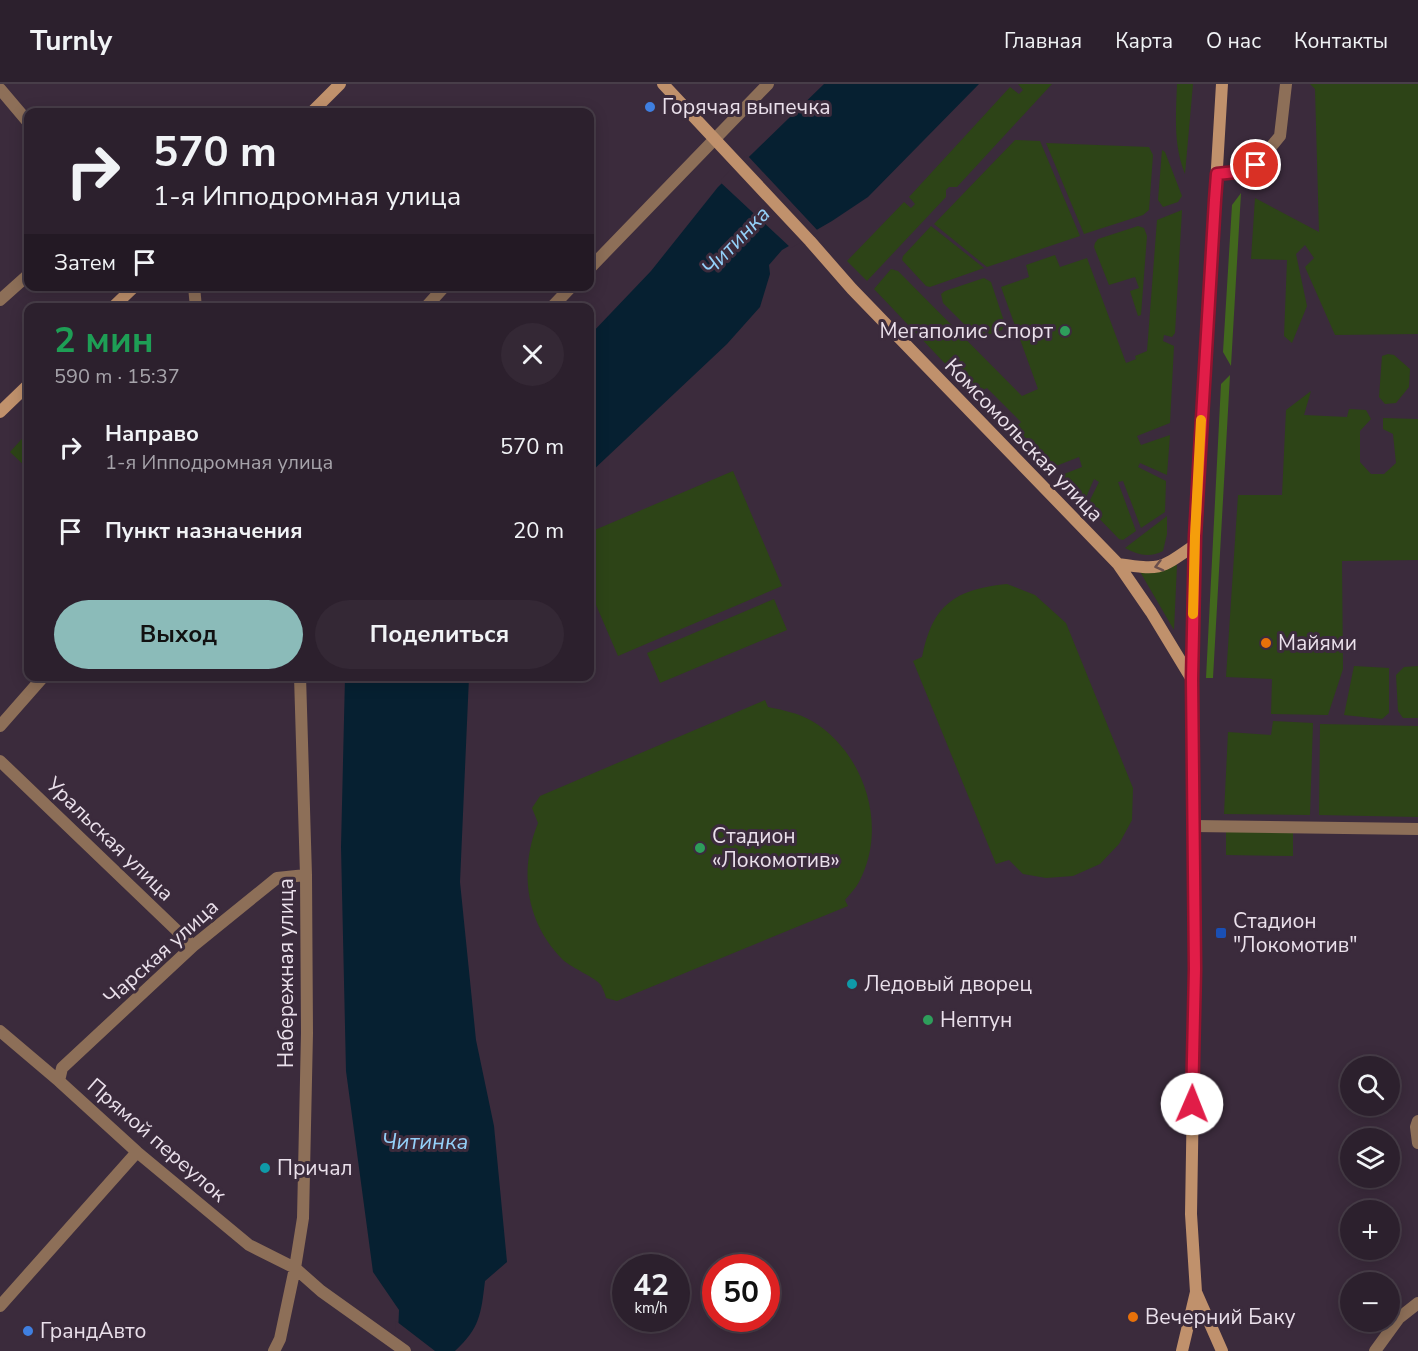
<!DOCTYPE html>
<html lang="ru">
<meta charset="utf-8">
<style>
body{margin:0;font-family:"Nunito Sans",sans-serif;background:#342835;color:#f1f3f6;height:100vh;display:flex;flex-direction:column;font-size:22px;white-space:nowrap}
*{box-sizing:border-box;margin:0}
p{font-size:20px;color:#a6a3aa}
.icon{flex:none;width:33px;height:33px;fill:none;stroke:currentColor;stroke-width:2;stroke-linecap:round;stroke-linejoin:round}
.map{position:relative;flex:1;overflow:hidden}
.side{position:absolute;left:24px;top:219px;width:570px;height:378px;display:flex;flex-direction:column;background:#2c202d;border-radius:12px;box-shadow:0 3px 15px #0003,0 0 0 2px #483e49}
.side>*{flex:none}
.banner{position:absolute;left:24px;top:24px;width:570px;height:183px;border-radius:12px;box-shadow:0 3px 15px #0003,0 0 0 2px #483e49;background:#2c202d;color:#f1f3f6;overflow:hidden}
.buttons{position:absolute;left:1340px;top:972px;display:grid;gap:12px}
.buttons a{display:grid;place-items:center;width:60px;height:60px;border-radius:50%;background:#2c202d;box-shadow:0 3px 15px #0003,0 0 0 2px #483e49;font-size:30px}
.speed{position:absolute;left:612px;top:1170px;display:flex;gap:12px;font-size:30px;font-weight:700;text-align:center}
.speed>*{display:grid;place-content:center;width:78px;height:78px;border-radius:50%;background:#2c202d;box-shadow:0 3px 15px #0003,0 0 0 2px #483e49;line-height:1}
.speed small{font-size:15px;font-weight:400}
.speed .limit{border:9px solid #d22;background:#fff;color:#111}
.pin{position:absolute;display:grid;place-items:center;width:51px;height:51px;color:#fff;margin:-26px;border:3px solid #fff;border-radius:50%;box-shadow:0 2px 6px #0007}
.me{position:absolute;width:66px;margin:-33px;rotate:1deg;stroke-linejoin:round;filter:drop-shadow(0 0 4px #0008)}
.turn{display:flex;align-items:center;gap:21px;height:126px;padding:0 30px;font-size:27px}
.turn .icon{width:78px;height:78px;stroke-width:2.5}
.turn b{display:block;font-size:42px;line-height:51px}
.then{display:flex;align-items:center;height:57px;padding:0 30px;background:#0003;gap:12px;font-size:22px}
.round{display:grid;place-items:center;flex:none;width:63px;height:63px;border-radius:32px;background:#342835}
.overview{display:flex;align-items:center;justify-content:space-between;height:102px;padding:0 30px}
h1{font-size:36px;font-weight:700;line-height:45px;color:#1e9e55}
.cta{display:flex;gap:12px;margin-top:auto;padding:12px 30px}
.cta a{flex:1;height:69px;border-radius:36px;background:#8bbbb9;color:#111;font-size:24px;font-weight:700;line-height:69px;text-align:center}
.cta a+a{background:#342835;color:#f1f3f6}
ul{padding:0;list-style:none}
li{display:flex;align-items:center;gap:18px;height:84px;padding:0 30px}
li div{flex:1}
li b{display:block;font-size:22px}
li em{font-style:normal}
header{display:flex;align-items:center;gap:36px;box-sizing:border-box;height:84px;padding:0 30px;background:#2c202d;border-bottom:2px solid #483e49}
header strong{font-size:28px}
nav{display:flex;gap:33px;margin-inline-start:auto;font-size:21px}
.map>svg:first-child{display:block}
.green{fill:#2d4417}
.forest{fill:#42681d}
.water{fill:#062031}
.pier{fill:#3b2b3c}
.lines{fill:none;stroke-linecap:round;stroke-linejoin:round}
.street{stroke:#8d6f58;stroke-width:12}
.secondary{stroke:#c0916c;stroke-width:12}
.oneway{stroke:#6a4f4d}
.route-casing{stroke:#92132f;stroke-width:15}
.route{stroke:#e11d48;stroke-width:10}
.slow{stroke:#f59e0b;stroke-width:10}
.shop-dot{fill:#3f7fe0;stroke:#3b2b3c;stroke-width:2}
.leisure-dot{fill:#2e9e5b;stroke:#3b2b3c;stroke-width:2}
.food-dot{fill:#e8710a;stroke:#3b2b3c;stroke-width:2}
.transit-dot{fill:#1a4fb4;stroke:#3b2b3c;stroke-width:2}
.culture-dot{fill:#0f9aa8;stroke:#3b2b3c;stroke-width:2}
.labels{text-anchor:middle;dominant-baseline:central;stroke-width:6;stroke-linejoin:round;paint-order:stroke}
.poi-label{font-size:21px;fill:#eae0eb;stroke:#3b2b3c;text-anchor:start}
.street-label{font-size:21px;fill:#eae0eb;stroke:#3b2b3c}
.water-label{font-size:22px;font-style:italic;fill:#94d0f9;stroke:#3b2b3c}
</style>
<header>
<strong>Turnly</strong>
<nav><a>Главная</a><a>Карта</a><a>О нас</a><a>Контакты</a></nav>
</header>
<div class="map">
<svg width="1418" height="1267" viewBox="0 0 1418 1267">
<rect width="100%" height="100%" fill="#3b2b3c"/>
<path class="green" d="M1018 0H1052L957 103H949L946 106V113L867 197 847 177 904 118 911 124 915 120 909 113 1010 3 1019 10 1023 6Z
M1177 0H1193L1185 90C1173 61 1176 30 1177 0Z
M1310 0H1418V250L1335 251 1305 183 1314 174 1305 161 1296 170 1307 222 1292 259 1284 252 1287 176 1251 175 1255 114 1319 148 1315 5Z
M1015 56 1040 57 1080 152 987 183 934 140Z
M1046 59 1149 63 1153 71 1149 126 1143 131 1084 150Z
M1162 66 1165 68 1182 112 1178 118 1163 123 1158 116Z
M1182 126 1175 249 1172 253 1164 251 1163 257 1174 262 1170 339 1137 352 1141 361 1170 351 1167 391 1140 379 1138 383 1166 397 1165 428 1141 444 1123 397 1118 398 1136 447 1123 456 1119 455 1087 422 1099 398 1094 395 1084 418 1059 392 1082 383 1079 373 1051 384 1034 366 1017 342 1021 338 987 304 983 306 954 289 874 205 891 185 898 187 1022 312 1038 305 1001 203 1029 193 1026 181 1055 171 1060 183 1087 174 1126 279 1136 275 1135 272 1147 267 1157 136Z
M931 142 984 184 930 203 926 202 902 176 903 172Z
M1138 142 1144 144 1147 152 1141 231 1138 232 1130 207 1139 204 1135 193 1109 201 1094 163 1095 159 1098 155Z
M984 194 991 198 1005 240 1002 246 978 254 943 219 941 210 945 207Z
M1388 270 1394 271 1410 285 1409 303 1396 319 1385 320 1379 313 1382 272Z
M1311 307 1304 331 1347 333 1349 325 1366 326 1371 335 1360 347V378L1371 390H1384L1396 379 1393 350 1383 345V334L1418 335V476L1342 477 1343 585 1328 631 1271 630 1272 595 1226 593 1238 411H1282L1286 326Z
M28 348V385L10 368Z
M733 387 782 502 618 572 590 507V448Z
M1167 432V450L1163 467C1150 474 1137 471 1125 464Z
M1171 481H1177L1174 546 1139 486Z
M1007 500 1035 511 1066 539 1133 704 1132 736 1119 760 1100 780 1073 792 1046 794 1023 790 1009 776 996 780 913 577 922 573C932 521 955 505 1007 500Z
M774 515 787 546 660 599 647 569Z
M1354 582 1389 584V629L1382 635 1344 631Z
M1418 582V634H1403L1398 627 1396 591 1404 583Z
M765 616 768 623C783 626 798 629 812 637 864 668 889 742 859 798 856 804 850 810 845 816L848 822 617 917 606 914C605 910 603 905 601 901 596 894 572 884 563 876 525 838 519 786 538 739L532 724 540 712Z
M1273 637 1313 639 1310 731 1224 730 1228 648 1271 651Z
M1320 640 1418 642V733L1319 731Z
M1226 747 1293 748V772L1226 771Z"/>
<path class="forest" d="M1241 109 1231 282 1223 268 1232 121Z
M1230 291 1213 594H1206L1221 300Z"/>
<path class="water" d="M824 0H979L868 113 832 137 782 166 769 181 770 190 760 223 727 260 590 389V251L651 187 718 103Z
M345 593H469L460 798 476 956 494 1042 507 1178 485 1197C481 1230 480 1244 455 1267H391L398 1250 399 1226 373 1188 346 987 341 763Z"/>
<path class="pier" d="M747 71 819 148 791 164 719 97Z
M396 1237 435 1267H388L395 1250Z"/>
<g class="lines">
<path class="street" d="M0 5 28 38
M1217 90 1245 87 1256 81 1280 52 1286 0
M590 184 768 0
M194 202 196 224
M0 216 28 191
M425 224 445 202
M551 224 572 202
M0 642 44 592
M0 677 193 862
M1193 742 1418 745
M0 947 59 997 137 1068 249 1161 295 1184 321 1207 405 1267
M59 997 62 984 193 862 277 794 306 791
M1418 1037 1416 1043 1418 1059
M0 1222 137 1068
M274 1267 280 1255 295 1184 303 1134 307 949 306 791 300 592
M1375 1267 1399 1234 1418 1219"/>
<path class="secondary" d="M663 0 810 157 852 205 1118 480 1151 528 1191 594
M1222 0 1195 451 1192 595 1195 885 1191 1130 1196 1208 1222 1267
M312 28 340 0
M112 224 135 202
M0 328 28 301
M1118 480C1161 486 1159 486 1195 461
M1182 1267 1196 1208"/>
</g>
<defs><path id="oneway-chevron" d="M-2-3.5L2.5 0L-2 3.5" fill="none" stroke-width="1.6" stroke-linecap="round" stroke-linejoin="round" transform="scale(1.5)"/></defs>
<use class="oneway" href="#oneway-chevron" transform="translate(1159 482) rotate(165)"/>
<g class="lines">
<g class="route-casing">
<path id="route" d="M1192 1020 1195 885 1192 595 1195 452 1215 116 1217 90 1245 87 1256 81"/>
</g>
<use href="#route" class="route"/>
<path class="slow" d="M1193 530 1195 452 1201 336"/>
</g>
<g class="shop-dot">
<circle cx="650" cy="23" r="6"/>
<circle cx="28" cy="1247" r="6"/>
</g>
<g class="leisure-dot">
<circle cx="1065" cy="247" r="6"/>
<circle cx="700" cy="764" r="6"/>
<circle cx="928" cy="936" r="6"/>
</g>
<g class="food-dot">
<circle cx="1266" cy="559" r="6"/>
<circle cx="1133" cy="1233" r="6"/>
</g>
<rect class="transit-dot" x="1215" y="843" width="12" height="12" rx="3"/>
<g class="culture-dot">
<circle cx="852" cy="900" r="6"/>
<circle cx="265" cy="1084" r="6"/>
</g>
<g class="labels">
<g class="poi-label">
<text x="662" y="23">Горячая выпечка</text>
<text x="1053" y="247" text-anchor="end">Мегаполис Спорт</text>
<text x="1278" y="559">Майями</text>
<text x="712" y="752">Стадион<tspan x="712" dy="24">«Локомотив»</tspan></text>
<text x="1233" y="837">Стадион<tspan x="1233" dy="24">"Локомотив"</tspan></text>
<text x="864" y="900">Ледовый дворец</text>
<text x="940" y="936">Нептун</text>
<text x="277" y="1084">Причал</text>
<text x="1145" y="1233">Вечерний Баку</text>
<text x="40" y="1247">ГрандАвто</text>
</g>
<g class="street-label">
<text transform="translate(1024 356) rotate(46)">Комсомольская улица</text>
<text transform="translate(110 755) rotate(44)">Уральская улица</text>
<text transform="translate(161 868) rotate(-42)">Чарская улица</text>
<text transform="translate(286 889) rotate(-90)">Набережная улица</text>
<text transform="translate(157 1056) rotate(41)">Прямой переулок</text>
</g>
<g class="water-label">
<text transform="translate(736 157) rotate(-46)">Читинка</text>
<text x="425" y="1058">Читинка</text>
</g>
</g>
</svg>
<div class="buttons">
<a><svg class="icon" aria-label="search" viewBox="0 0 24 24"><circle cx="10" cy="10" r="6"/><path d="M15 15l6 6"/></svg></a>
<a><svg class="icon" aria-label="layers" viewBox="0 0 24 24"><path d="M12 4l9 5-9 5-9-5zM3 14l9 5 9-5"/></svg></a>
<a>+</a>
<a>−</a>
</div>
<div class="speed"><div>42<small>km/h</small></div><div class="limit">50</div></div>
<div class="pin" style="left:1256px;top:81px;background:#d93025"><svg class="icon" aria-label="arrive" viewBox="0 0 24 24"><path d="M6 21V4h12l-3 4 3 4H6"/></svg></div>
<svg class="me" style="left:1192px;top:1020px" viewBox="-20 -20 40 40"><circle r="19" fill="#fff"/><path d="M0-13L10 11 0 6-10 11z" fill="#e11d48"/></svg>
<div class="banner">
<div class="turn"><svg class="icon" aria-label="right" viewBox="0 0 24 24"><path d="M7 20v-9h11M14 6l5 5-5 5"/></svg><div><b>570 m</b>1-я Ипподромная улица</div></div>
<div class="then">Затем<svg class="icon" aria-label="arrive" viewBox="0 0 24 24"><path d="M6 21V4h12l-3 4 3 4H6"/></svg></div>
</div>
<section class="side">
<div class="overview"><div><h1>2 мин</h1><p>590 m · 15:37</p></div><a class="round"><svg class="icon" aria-label="close" viewBox="0 0 24 24"><path d="M6 6l12 12M18 6L6 18"/></svg></a></div>
<ul>
<li><svg class="icon" aria-label="right" viewBox="0 0 24 24"><path d="M7 20v-9h11M14 6l5 5-5 5"/></svg><div><b>Направо</b><p>1-я Ипподромная улица</p></div><em>570 m</em></li>
<li><svg class="icon" aria-label="arrive" viewBox="0 0 24 24"><path d="M6 21V4h12l-3 4 3 4H6"/></svg><div><b>Пункт назначения</b></div><em>20 m</em></li>
</ul>
<div class="cta"><a>Выход</a><a>Поделиться</a></div>
</section>
</div>
